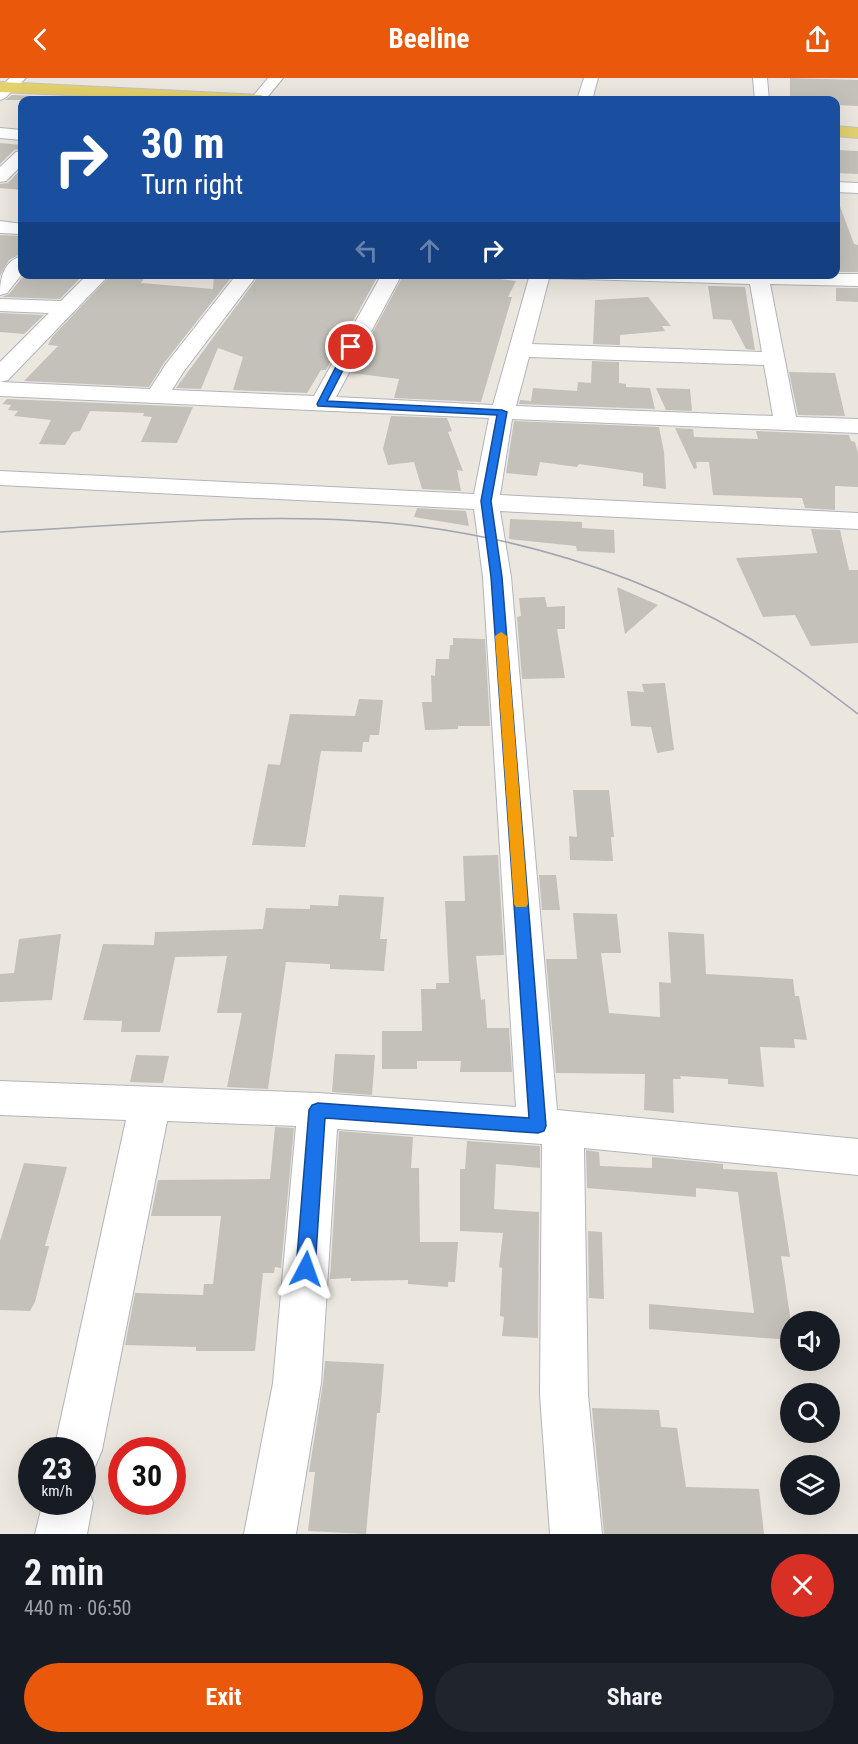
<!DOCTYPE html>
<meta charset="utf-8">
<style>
body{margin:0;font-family:"Roboto Condensed",sans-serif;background:#20242c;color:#f1f3f6;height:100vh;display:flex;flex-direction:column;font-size:22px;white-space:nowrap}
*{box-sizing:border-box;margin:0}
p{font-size:20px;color:#9ea1a6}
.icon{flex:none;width:33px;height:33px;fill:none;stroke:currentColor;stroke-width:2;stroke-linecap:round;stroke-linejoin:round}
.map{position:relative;height:1456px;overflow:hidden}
.details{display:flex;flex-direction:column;background:#171b24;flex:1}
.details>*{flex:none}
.top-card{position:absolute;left:18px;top:18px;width:822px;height:183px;border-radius:12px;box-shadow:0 6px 24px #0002;background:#1a4fa0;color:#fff;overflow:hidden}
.fabs{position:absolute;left:780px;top:1233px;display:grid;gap:12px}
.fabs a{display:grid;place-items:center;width:60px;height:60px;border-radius:50%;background:#171b24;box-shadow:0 6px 24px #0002;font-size:30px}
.speed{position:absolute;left:18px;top:1359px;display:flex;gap:12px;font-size:30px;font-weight:700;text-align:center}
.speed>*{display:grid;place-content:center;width:78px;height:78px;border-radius:50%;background:#171b24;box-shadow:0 6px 24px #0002;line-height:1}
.speed small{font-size:15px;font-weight:400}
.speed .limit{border:9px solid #d22;background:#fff;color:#111}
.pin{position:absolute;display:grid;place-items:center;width:51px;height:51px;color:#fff;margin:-26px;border:3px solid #fff;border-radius:50%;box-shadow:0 2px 6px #0007}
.me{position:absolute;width:66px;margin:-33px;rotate:4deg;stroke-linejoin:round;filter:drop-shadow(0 0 4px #0008)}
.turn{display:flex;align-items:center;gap:21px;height:126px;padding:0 24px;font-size:27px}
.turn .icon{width:78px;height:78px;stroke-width:2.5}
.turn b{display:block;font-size:42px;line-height:51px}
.lanes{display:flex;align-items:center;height:57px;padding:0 24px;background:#0003;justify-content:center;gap:30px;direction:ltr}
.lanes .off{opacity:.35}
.round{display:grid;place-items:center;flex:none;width:63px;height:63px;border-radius:32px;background:#20242c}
.summary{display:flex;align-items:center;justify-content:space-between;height:102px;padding:0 24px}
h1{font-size:36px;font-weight:700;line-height:45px}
.primary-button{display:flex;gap:12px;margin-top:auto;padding:12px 24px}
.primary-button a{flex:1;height:69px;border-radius:36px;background:#ea580c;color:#fff;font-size:24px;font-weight:700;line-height:69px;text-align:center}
.primary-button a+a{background:#20242c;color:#f1f3f6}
header{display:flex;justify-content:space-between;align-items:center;height:78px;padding:0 24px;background:#ea580c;color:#fff;font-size:27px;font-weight:700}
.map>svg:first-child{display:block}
.building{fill:#c4c1ba}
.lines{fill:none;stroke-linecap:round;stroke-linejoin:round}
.minor-casing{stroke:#b2b4bd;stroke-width:2}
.major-casing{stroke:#c4c4c4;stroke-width:2}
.minor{fill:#fff;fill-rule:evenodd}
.major{fill:#e3d16c;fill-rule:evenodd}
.tram{stroke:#a2a3b3;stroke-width:1.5}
.route{fill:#1a73e8;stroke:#114b97;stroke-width:1.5}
.slow{fill:#f59e0b}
</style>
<header><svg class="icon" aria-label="back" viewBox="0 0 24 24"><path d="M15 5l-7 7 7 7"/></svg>Beeline<svg class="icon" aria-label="share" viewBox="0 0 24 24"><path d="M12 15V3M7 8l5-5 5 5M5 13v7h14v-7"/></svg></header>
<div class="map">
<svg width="858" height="1456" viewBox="0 0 858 1456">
<rect width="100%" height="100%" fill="#ebe7df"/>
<path class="building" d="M790 0 858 2V28L836 27V22H790Z
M12 17 54 19 58 22H5Z
M0 65 22 67V71L14 72 0 86Z
M836 72 858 73V96L836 95Z
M22 90V112L0 110V106L8 105Z
M838 123 854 166 858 167V194H836V124Z
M0 157 22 158 18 177 9 182 0 198Z
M25 196H84L60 221 2 219 9 216Z
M112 196H147L141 205 213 211 214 196H234L164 285 149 309 24 303 58 268 48 267 52 259Z
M260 196H379L326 292H321L307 315 233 312 243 279 218 270 201 311 176 310Z
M404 196H461L516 203 508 219H512L481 324 394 320 399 301 351 295Z
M708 208 745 209 755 272 746 271 731 242 713 241Z
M836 210H858V224L836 223Z
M648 219 671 248H662L665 253 620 257V267L593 266 595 222Z
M0 235 44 237 24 256 0 254Z
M592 283 619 284V305L626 306V309L650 310 655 331 519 326 520 322 531 323 533 310 577 313 578 304 591 305Z
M789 294 835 295 845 338 798 337Z
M656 310 690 311 692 333 666 332Z
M7 321 193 329 177 365 141 364 152 339 143 338 144 335 90 333 80 353 73 354 65 367 39 366 51 342 14 338 18 333 8 332 11 327 2 326Z
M391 338 447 340 452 353 448 354 463 393 457 392 461 413 422 411 414 384 388 387 383 371Z
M514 343 659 349 664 374 666 411 643 408V395L579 386 577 389 540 384 537 398 506 395Z
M675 350 693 351 694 359 758 361 756 353 849 357 851 363 855 364 858 375V409L835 408V432L805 430 802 420 713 417 709 384H696L697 390 694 391Z
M417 430 466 433 469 448 414 439Z
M510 441 582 444V450L614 452 615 475 577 473 576 468 509 461Z
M811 451 840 452 849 492H858V565L811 568 795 537 763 539 736 480 817 475Z
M617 509 658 527 625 556Z
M545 519 547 529 565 528V551H557L565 600 522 601 517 539 521 538 519 520Z
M453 560 485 561 490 648H458V651L425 652 422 624H432L431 597 435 598 436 581H449L450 567H453Z
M665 605 674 672 657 675 651 649 631 648 627 613 644 614 642 606Z
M359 621 383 622 379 657H370L369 664H363L362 674 321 673 305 769 252 767 268 686 280 687 290 636 355 638Z
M573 712H609L614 759H611L613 783 570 782 569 758 577 759Z
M498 777 504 877 476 878 481 922 485 921 487 950H509L512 994H460L461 983H417V991H382V953H422L421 911H436V905H449L445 823H465L463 778Z
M539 797H556L560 832H542Z
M339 817 384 819 380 861H387L384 893 330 891V886L286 884 268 1011 227 1009 242 935H217L227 878 175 879 160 954H121L122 943 83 942 103 866 154 867 155 854 263 851 266 830 310 831V827L338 828Z
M573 835 617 836 621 875H601L609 935 660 939 659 904 671 905 668 854 704 856 706 896 793 901 795 918H799L807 962 794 961 795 970 760 969 764 1009 728 1006V1001L680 998 681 1001H673L674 1035 644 1032 645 996 556 995 546 881H577Z
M61 856 52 922 0 924V896L14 895 19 861Z
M335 976 375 977 372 1017 332 1014Z
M136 977 169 978 163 1005 130 1004Z
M275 1049 294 1050 281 1190 275 1189 274 1195H263L255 1273H196V1269L125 1267 135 1215 203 1217 204 1206H213L221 1138H151L158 1102 270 1101Z
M339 1053 413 1059 411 1090H419L420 1164H458L455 1204H448V1209L408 1206V1202L351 1203V1200L330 1201Z
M467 1063 540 1068V1090L496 1086 494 1131 539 1134 538 1260 502 1258 504 1239 500 1238 502 1190 499 1189 503 1155 460 1153V1091H465Z
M586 1072 599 1074 600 1088 652 1090V1079L723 1086V1091L777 1094 790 1179 781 1178 791 1244 790 1262 649 1251V1226L754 1235 738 1114 696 1110V1119L587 1110Z
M24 1085 67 1089 45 1168H49L35 1224 30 1233 0 1232V1163Z
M588 1153 602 1154 604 1221 589 1220Z
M325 1283 384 1286 380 1335H377L366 1456 308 1453 315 1394H309L323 1305Z
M592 1330 659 1332 661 1349 677 1350 686 1409 759 1411 764 1456H604Z"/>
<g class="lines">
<g class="minor-casing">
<path id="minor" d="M10 0H26L5 20 0 22V9Z
M268 0H283L265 22H250Z
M584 0H598L592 22H577Z
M753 0H767L769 22H755Z
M0 50 22 52V62L0 60Z
M22 73V87L6 103 0 104V89L16 74Z
M836 104 858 105V115L836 114Z
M0 143 22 146V156L0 155Z
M22 178V196L7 215 0 217C0 201 3 183 22 178Z
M88 196H110L8 302 0 304V284L49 235 0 233V221L61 223Z
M237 196H258L184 293 172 312 314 318 382 196H402L336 319 493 327 530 196H858V208L770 206 796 339 858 341V355L512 341 500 417 858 435V451L500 433 511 499 557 1032 858 1061V1097L584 1070 588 1317 602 1456H550L540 1317 542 1066 337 1051 321 1305 296 1456H244L273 1305 296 1048 167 1043 102 1372 95 1389 82 1395V1372H54L126 1042 0 1037V1003L318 1015 516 1029 483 499 474 431 0 407V393L474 416 489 340 0 318V304L150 311 166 286ZM549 200 750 206 762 274 532 266ZM529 279 764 287 773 338 516 328Z
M82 1405 86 1406 93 1424 87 1456H35L43 1424H82Z"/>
</g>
<g class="major-casing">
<path id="major" d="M0 4 261 17 269 22H178L0 14Z
M836 48 858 50V60L836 58Z"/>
</g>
<use href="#minor" class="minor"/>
<use href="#major" class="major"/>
<path class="tram" d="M0 454C137 447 281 431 417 448 531 463 642 498 742 556 783 579 821 608 858 636"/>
</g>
<path class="route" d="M347 267 355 269 327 323 502 332 507 334 491 423 502 499 546 1048 544 1053 538 1055 325 1040 315 1191 312 1197 306 1200 299 1197 296 1191 309 1032 312 1027 318 1025 529 1040 491 499 481 423 497 337 318 328 317 326Z"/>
<path class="slow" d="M501 554 507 558 528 826 526 829H516L514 826 495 558Z"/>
</svg>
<div class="fabs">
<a><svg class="icon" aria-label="sound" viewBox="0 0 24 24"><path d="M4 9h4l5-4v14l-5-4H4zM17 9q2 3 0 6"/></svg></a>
<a><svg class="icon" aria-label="search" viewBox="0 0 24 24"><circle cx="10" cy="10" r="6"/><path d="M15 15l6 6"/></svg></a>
<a><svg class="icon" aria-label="layers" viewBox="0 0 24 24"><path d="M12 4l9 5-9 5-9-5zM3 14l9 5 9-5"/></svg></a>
</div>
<div class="speed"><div>23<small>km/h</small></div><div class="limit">30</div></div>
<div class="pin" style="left:351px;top:269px;background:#d93025"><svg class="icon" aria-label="arrive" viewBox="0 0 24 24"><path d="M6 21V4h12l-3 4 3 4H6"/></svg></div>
<svg class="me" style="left:306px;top:1191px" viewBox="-20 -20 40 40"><path d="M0-17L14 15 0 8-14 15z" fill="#1a73e8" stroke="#fff" stroke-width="4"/></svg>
<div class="top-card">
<div class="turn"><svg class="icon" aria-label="right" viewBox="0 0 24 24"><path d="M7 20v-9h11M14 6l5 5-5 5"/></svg><div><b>30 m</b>Turn right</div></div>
<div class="lanes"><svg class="icon off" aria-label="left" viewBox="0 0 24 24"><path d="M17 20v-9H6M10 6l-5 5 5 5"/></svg><svg class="icon off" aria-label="ahead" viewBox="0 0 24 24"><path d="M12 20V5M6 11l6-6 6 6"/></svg><svg class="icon" aria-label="right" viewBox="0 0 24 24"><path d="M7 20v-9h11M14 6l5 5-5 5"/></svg></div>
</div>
</div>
<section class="details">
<div class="summary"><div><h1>2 min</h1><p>440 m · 06:50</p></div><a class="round" style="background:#d93025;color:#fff"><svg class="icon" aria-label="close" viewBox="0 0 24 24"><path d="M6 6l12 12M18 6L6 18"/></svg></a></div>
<div class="primary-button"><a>Exit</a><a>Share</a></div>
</section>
